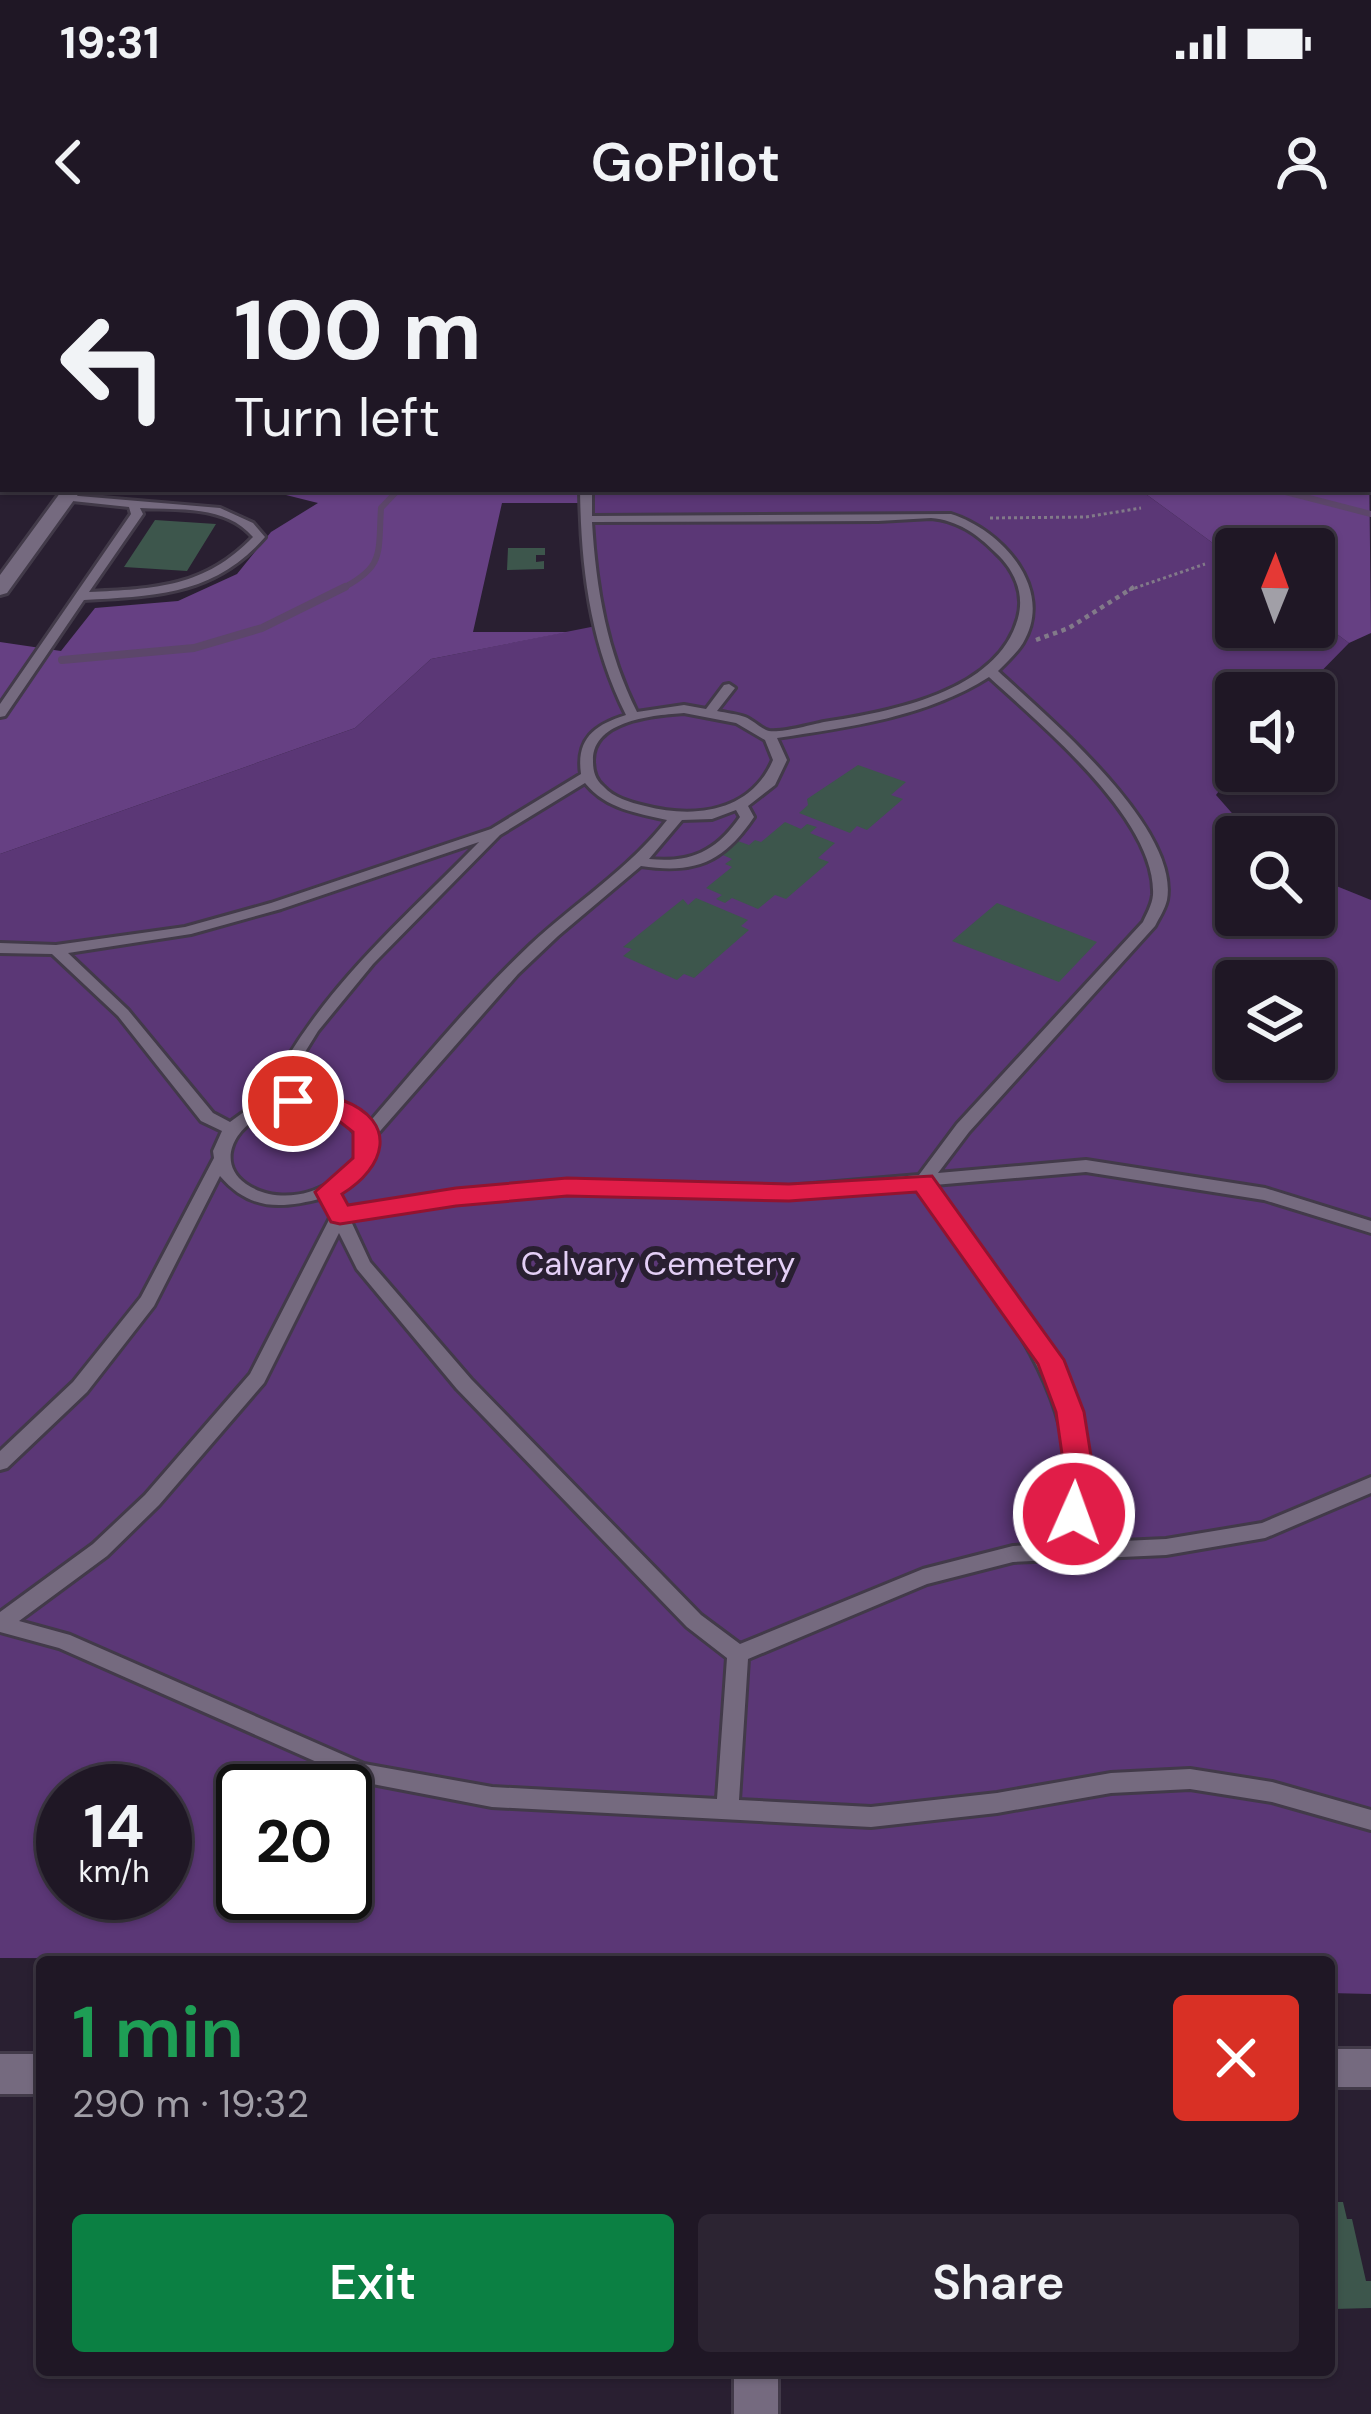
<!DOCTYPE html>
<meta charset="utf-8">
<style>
body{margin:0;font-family:"DM Sans",sans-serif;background:#2c2432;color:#f1f3f6;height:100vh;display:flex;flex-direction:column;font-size:45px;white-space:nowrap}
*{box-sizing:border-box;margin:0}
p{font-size:39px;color:#a19fa7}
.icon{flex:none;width:66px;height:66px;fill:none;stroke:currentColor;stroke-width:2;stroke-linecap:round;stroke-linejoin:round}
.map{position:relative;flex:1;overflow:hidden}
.panel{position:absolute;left:36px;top:1716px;width:1299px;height:420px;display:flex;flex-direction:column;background:#1f1725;border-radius:12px;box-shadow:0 3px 9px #0004,0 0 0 3px #3c3642}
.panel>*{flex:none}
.hud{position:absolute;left:0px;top:0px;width:1371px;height:252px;box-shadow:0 3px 9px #0004,0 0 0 3px #3c3642;background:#1f1725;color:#f1f3f6;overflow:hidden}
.needle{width:78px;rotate:1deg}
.tools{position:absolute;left:1215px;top:288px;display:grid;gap:24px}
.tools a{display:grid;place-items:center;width:120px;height:120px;border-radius:12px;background:#1f1725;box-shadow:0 3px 9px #0004,0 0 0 3px #3c3642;font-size:60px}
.speed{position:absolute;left:36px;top:1524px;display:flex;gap:24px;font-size:60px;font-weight:700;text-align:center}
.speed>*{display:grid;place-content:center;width:156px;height:156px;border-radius:50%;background:#1f1725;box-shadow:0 3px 9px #0004,0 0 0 3px #3c3642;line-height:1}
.speed small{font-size:30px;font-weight:400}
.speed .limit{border:6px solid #111;border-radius:18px;background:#fff;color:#111}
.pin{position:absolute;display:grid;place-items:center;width:102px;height:102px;color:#fff;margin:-51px;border:6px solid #fff;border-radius:50%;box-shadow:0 3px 12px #0007}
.me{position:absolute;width:132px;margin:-66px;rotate:2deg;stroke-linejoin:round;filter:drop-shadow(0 0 9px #0008)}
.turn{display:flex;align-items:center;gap:42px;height:252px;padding:0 36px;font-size:54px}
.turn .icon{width:156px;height:156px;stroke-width:2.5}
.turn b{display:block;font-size:84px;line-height:102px}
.round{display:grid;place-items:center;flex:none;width:126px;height:126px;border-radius:12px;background:#2c2432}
.overview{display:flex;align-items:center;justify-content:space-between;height:204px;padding:0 36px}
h1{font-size:72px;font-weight:600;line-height:90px;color:#1e9e55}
.primary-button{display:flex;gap:24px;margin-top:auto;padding:24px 36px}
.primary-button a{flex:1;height:138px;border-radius:12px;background:#0b8043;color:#fff;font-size:48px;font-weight:600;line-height:138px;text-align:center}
.primary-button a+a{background:#2c2432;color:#f1f3f6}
.status{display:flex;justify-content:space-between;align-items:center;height:84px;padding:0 60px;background:#1f1725;direction:ltr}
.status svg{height:33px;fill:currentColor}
header{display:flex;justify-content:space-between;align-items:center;height:156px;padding:0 36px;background:#1f1725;font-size:54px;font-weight:600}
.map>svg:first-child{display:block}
.green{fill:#5b3776;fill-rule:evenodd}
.forest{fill:#664083}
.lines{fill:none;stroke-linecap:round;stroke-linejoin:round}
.stream-far1{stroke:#5c466a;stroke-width:6}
.stream{stroke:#5c466a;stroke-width:8}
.building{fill:#3d564c}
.service-casing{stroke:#423a49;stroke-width:6}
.minor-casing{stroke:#423a49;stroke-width:6}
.tertiary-casing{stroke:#423a49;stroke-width:6}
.secondary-casing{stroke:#423a49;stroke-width:6}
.path-far1{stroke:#827a89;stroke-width:3;stroke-dasharray:3 3;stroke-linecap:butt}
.path{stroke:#827a89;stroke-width:4.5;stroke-dasharray:4.5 4.5;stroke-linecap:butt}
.service{fill:#756a7f;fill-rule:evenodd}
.minor{fill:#756a7f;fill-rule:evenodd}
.tertiary{fill:#756a7f;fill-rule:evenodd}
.secondary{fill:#756a7f;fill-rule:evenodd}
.route{fill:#e11d48;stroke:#92132f;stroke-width:3}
.labels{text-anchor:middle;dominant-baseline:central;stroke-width:12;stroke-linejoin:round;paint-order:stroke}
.park-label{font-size:33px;fill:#e4cff6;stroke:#291f31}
</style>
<div class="status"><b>19:31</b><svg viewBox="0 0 49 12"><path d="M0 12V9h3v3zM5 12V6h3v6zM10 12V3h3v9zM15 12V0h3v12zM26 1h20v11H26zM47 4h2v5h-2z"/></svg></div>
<header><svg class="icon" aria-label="back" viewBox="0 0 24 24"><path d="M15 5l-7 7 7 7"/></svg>GoPilot<svg class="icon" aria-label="person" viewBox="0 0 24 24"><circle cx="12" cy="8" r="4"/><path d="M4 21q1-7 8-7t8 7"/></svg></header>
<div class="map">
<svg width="1371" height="2174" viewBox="0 0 1371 2174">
<rect width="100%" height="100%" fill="#291f31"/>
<path class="green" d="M581 249H1139L1236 320V387H1314V377L1349 403 1300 453H1236V528L1216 555 1253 597H1236V675H1314V637L1371 660V1754L1329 1753V1722L0 1718V614L355 488 431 419 601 385ZM1236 741H1314V819H1236ZM63 1551H165V1653H63ZM243 1551H345V1653H243Z"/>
<path class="forest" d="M1368 134 1371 393 1349 403 1314 377V309H1236V320L1139 249H1368Z
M262 249H581L583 263H502L473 392H568L431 419 355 488 0 614V402L61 411 95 368 178 361 237 334 271 292 318 263Z"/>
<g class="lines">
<path class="stream-far1" d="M1274 249 1371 274
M339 350C385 327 378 315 381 268L399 249"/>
<path class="stream" d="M62 420 194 408 262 388 345 347"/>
</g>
<path class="building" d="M155 280 216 284 187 331 124 327Z
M508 308H545V315H536V322L544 321V329L507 330Z
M858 525 906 542 891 555 903 559 867 590 857 586 850 593 799 573 808 565 807 559Z
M785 582 801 589 807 584 817 587 810 593 835 603 818 618 829 622 786 659 775 655 758 669 732 658 725 663 716 659 722 655 706 648 732 627 725 624 732 619 718 613 735 600 749 605 755 600 761 602Z
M696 658 748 680 741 686 749 690 694 738 684 734 677 740 623 716 632 709 623 707 683 659 688 665Z
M997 663 1097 702 1059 742 952 701Z
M1329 1962H1343L1347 1979H1352L1366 2041H1371V2068L1334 2069 1329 2044Z"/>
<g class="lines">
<g class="service-casing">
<path id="service" d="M358 0H368V3H358Z
M580 249H592V276L951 274C1002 290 1055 349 1023 403 1017 413 1006 423 998 431 1047 477 1180 587 1167 660 1165 669 1159 678 1155 686L969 892 938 933 1086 920 1265 948 1371 981V993L1264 960 1086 932 934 945C993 1035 1087 1123 1088 1238 1088 1260 1083 1282 1079 1303L1166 1299 1262 1283 1371 1237V1253L1265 1298 1166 1315 1013 1322 927 1344 748 1419 739 1560 871 1567 997 1553 1111 1533 1190 1529 1272 1542 1371 1570V1590L1272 1562 1190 1549 1111 1553 997 1573 871 1587 492 1567 362 1542 59 1408 0 1392V1372L93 1304 145 1255 250 1134 331 976 323 958C281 969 250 971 220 936L154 1066 87 1152 7 1228 0 1230V1211L73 1142 141 1057 214 918 213 911 222 891 201 881 118 776 52 714 0 713V703L56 705 185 687 271 663 491 589 581 534C576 499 594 485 626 475 590 403 581 328 580 249ZM931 278C957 280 977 294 995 312 1014 329 1025 353 1018 378 998 452 890 472 824 482 811 485 781 493 769 491 761 489 753 480 745 477 737 474 726 473 717 471L735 448 729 444 724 445 706 469 684 465 637 472C607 412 596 349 592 282L878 281ZM989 437C1040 484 1157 580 1153 655 1152 665 1147 673 1143 682L957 884 919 935 789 946 567 941 456 951 344 968 337 954C359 943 371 927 377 903L374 898 518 734 558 696 641 626C695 634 723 623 754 577L748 566 775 545 787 520 777 498C850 487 926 477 989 437ZM684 473 736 483 765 500 773 520C751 572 695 579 645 566 629 562 614 558 603 546 595 539 593 531 593 521 592 480 655 475 684 473ZM585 543C606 569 637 573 667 580 629 629 576 662 530 705 471 761 420 824 367 885 352 858 309 851 281 859L297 825 318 791 373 724 500 595ZM736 570 740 577C716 612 690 623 649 619L682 580 712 579ZM479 602C395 688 314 754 262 865L248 869 230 882 213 873 128 770 68 713 191 694 281 669ZM294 866C328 866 344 873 361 903 349 948 285 971 246 944 218 924 232 892 258 878 269 872 282 870 294 866ZM917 947C976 1037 1058 1118 1068 1230 1071 1255 1064 1280 1060 1304L1013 1306 923 1329 740 1404 701 1375 471 1139 370 1022 350 979 456 963 567 953 789 958ZM339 993 357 1029 457 1149 687 1387 727 1418 717 1559 492 1547 364 1524 70 1395 19 1381 107 1316 159 1265 264 1143Z
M67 255 220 268 253 283 265 297C215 355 155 356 84 360L5 476 0 477V464L131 274 129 267 63 260 61 258ZM140 268C178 270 226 265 253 297 205 347 155 349 89 352L143 274Z"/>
</g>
<g class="minor-casing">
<path id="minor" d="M734 2130H778V2174H734Z"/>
</g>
<g class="tertiary-casing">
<path id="tertiary" d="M1329 1809H1371V1847H1329Z
M0 1814H42V1854H0Z"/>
</g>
<g class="secondary-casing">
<path id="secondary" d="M245 0H262L243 3Z
M63 249H82L7 353 0 355V335Z"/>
</g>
<path class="path-far1" d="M990 278 1086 277 1141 268
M1129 350 1205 324"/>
<path class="path" d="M1036 400 1069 388 1134 347"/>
<use href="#service" class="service"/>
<use href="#minor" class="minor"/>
<use href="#tertiary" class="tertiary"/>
<use href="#secondary" class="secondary"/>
</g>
<path class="route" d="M293 853C308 855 328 854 342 860 400 882 385 928 342 954L348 965 456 948 567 938 789 944 932 936 1064 1120 1084 1172 1094 1235 1084 1282H1063L1059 1274 1065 1235 1056 1172 1038 1124 916 952 789 961 567 956 456 966 340 984 331 982 315 952 353 918V892L330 874 284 867 281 861Z"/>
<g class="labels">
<g class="park-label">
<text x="658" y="1023">Calvary Cemetery</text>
</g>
</g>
</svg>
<div class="tools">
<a><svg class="needle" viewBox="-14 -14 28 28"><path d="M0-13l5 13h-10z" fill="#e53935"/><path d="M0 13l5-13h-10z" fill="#a19fa7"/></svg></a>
<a><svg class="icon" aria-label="sound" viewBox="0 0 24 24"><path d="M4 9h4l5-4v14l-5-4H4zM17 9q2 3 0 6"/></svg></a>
<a><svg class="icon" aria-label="search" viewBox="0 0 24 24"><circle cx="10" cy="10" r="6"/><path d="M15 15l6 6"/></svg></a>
<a><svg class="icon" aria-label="layers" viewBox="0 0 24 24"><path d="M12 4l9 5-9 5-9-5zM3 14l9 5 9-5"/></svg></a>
</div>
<div class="speed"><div>14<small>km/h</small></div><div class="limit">20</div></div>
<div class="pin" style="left:293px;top:861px;background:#d93025"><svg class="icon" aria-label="arrive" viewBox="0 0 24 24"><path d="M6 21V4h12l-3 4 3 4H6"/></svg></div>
<svg class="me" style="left:1074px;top:1274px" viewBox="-20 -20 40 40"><circle r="17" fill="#e11d48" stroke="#fff" stroke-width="3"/><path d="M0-11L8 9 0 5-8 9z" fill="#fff"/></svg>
<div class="hud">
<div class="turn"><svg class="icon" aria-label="left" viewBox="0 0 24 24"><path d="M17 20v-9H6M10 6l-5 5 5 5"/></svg><div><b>100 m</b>Turn left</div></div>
</div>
<section class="panel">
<div class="overview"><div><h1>1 min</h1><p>290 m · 19:32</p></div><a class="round" style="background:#d93025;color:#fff"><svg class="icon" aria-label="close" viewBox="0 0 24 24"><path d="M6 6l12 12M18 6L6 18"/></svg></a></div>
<div class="primary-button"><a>Exit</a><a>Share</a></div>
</section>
</div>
